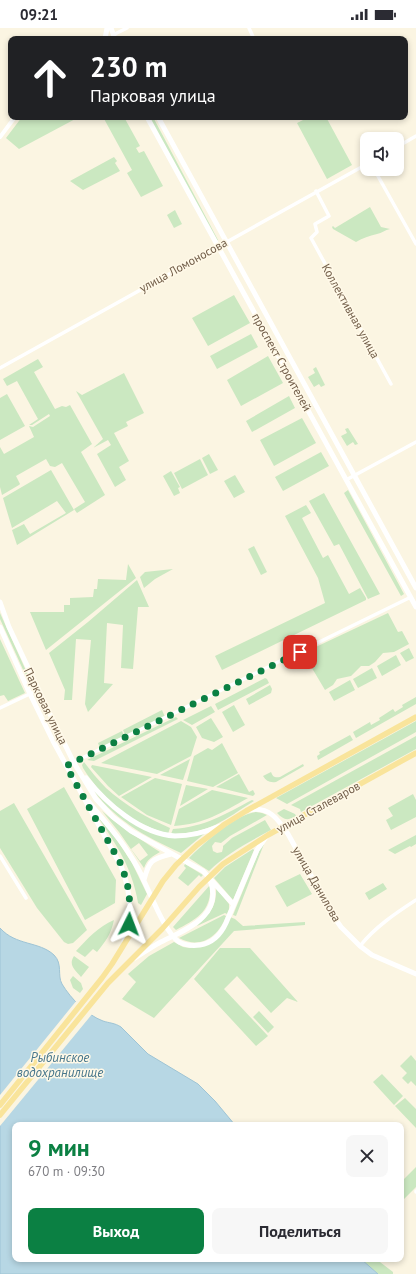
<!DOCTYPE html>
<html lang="ru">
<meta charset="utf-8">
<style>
body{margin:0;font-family:"PT Sans",sans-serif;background:#f7f7f7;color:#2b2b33;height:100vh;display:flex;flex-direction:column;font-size:15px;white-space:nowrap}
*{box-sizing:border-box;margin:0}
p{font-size:13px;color:#7c7c81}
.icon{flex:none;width:22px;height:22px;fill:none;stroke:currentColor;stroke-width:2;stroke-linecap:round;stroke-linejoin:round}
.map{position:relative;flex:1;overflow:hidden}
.sheet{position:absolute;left:12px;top:1094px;width:392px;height:140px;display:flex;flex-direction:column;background:#fff;border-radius:8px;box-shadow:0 2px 6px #0003}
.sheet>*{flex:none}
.banner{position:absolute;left:8px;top:8px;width:400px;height:84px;border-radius:8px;box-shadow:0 2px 6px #0003;background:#202124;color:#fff;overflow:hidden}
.buttons{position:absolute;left:360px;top:104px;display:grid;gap:8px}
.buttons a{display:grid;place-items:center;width:44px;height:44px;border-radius:8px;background:#fff;box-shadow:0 2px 6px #0003;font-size:20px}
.pin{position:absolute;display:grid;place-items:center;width:34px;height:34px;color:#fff;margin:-17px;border-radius:8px;box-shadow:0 2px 6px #0006}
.me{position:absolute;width:44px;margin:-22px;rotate:3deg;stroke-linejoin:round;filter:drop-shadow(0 0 3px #0008)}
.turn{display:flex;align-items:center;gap:14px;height:84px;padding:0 16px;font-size:18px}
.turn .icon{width:52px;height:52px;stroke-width:2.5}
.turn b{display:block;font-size:28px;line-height:34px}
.round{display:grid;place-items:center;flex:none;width:42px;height:42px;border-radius:8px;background:#f7f7f7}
.summary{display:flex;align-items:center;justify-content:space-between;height:68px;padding:0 16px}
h1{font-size:24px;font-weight:600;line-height:30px;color:#0b8043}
.action{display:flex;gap:8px;margin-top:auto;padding:8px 16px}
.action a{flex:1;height:46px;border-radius:8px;background:#0b8043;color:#fff;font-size:16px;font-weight:600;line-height:46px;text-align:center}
.action a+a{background:#f7f7f7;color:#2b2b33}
.status{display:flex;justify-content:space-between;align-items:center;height:28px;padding:0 20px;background:#fff;direction:ltr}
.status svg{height:11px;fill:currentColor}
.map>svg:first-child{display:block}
.green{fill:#cbe8c1;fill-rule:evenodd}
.water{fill:#b7d7e4;stroke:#9ec4d5}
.pier{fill:#fbf5e2}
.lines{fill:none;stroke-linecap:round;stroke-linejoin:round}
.minor{stroke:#fff;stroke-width:3.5}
.tertiary{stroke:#fff;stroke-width:4}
.secondary{stroke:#fff;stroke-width:5}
.primary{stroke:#f9e49b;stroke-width:5.5}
.route{stroke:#0b8043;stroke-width:7;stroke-dasharray:0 12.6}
.labels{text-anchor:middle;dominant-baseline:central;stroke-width:3;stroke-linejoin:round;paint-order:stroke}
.street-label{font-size:12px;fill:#725e49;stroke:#fff9e8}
.water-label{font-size:13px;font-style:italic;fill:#47768b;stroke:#fff9e8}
</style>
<div class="status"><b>09:21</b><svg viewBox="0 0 49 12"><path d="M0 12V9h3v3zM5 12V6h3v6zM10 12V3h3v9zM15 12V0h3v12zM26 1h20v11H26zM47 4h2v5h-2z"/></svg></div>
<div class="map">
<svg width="416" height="1246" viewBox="0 0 416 1246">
<rect width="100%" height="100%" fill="#fbf5e2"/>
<path class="green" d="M22 89H79L19 121 6 110Z
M103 89H124L140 118 136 120 139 125 144 123 163 158 141 169 127 145 132 142Z
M148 89H153L218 212 216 213Z
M309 89H326L352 137 327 151 297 95Z
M114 129 117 133 115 135 120 143 83 162 70 153Z
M370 179 381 199 390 201C385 202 382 205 377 206 369 208 363 210 356 214L333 201 332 199 333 198 335 200Z
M175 182 182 196 174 200 167 187Z
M234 267 250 295 208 318 192 290Z
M251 306 258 319 217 341 210 328Z
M268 328 283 355 241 378 227 352Z
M38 331 43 339 34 344 55 381 62 378 66 379 70 377 92 416 81 424 105 467 77 485 74 481 85 474 62 435 55 439 50 438 46 431 16 448 20 456 19 457 2 467 0 459V419L4 426 34 409 29 398 33 399 50 388 49 386 32 397H29L38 391 17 353 7 358 3 351Z
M316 339 325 357 321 359 319 356 314 359 308 349 315 345 313 341Z
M124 345 144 385 126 394 128 398 114 405 129 433 119 439 126 452 115 459 97 426 111 417 108 412 93 420 103 411 76 363 82 367Z
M7 366 25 398 0 412V370Z
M289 368 295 380 252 404 246 393Z
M302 390 316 415 274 438 260 412Z
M348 400 358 416 355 417 353 414 347 418 341 408 347 405 345 401Z
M321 424 329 438 283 463 275 449Z
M209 426 218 442 210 446 202 430Z
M200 431 208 447 182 461 174 445Z
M51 442 74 482 17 517 12 502 24 496 30 506 66 485 57 473 12 500 3 470Z
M171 443 180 459 178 460 180 465 174 468 163 448Z
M235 447 245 464 234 470 224 453Z
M348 462 404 566 401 568 344 465Z
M324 465 380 566 368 571 339 516 334 518 309 473Z
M306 477 311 485 302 490 323 530 328 527 349 566 360 560 366 570V572L222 642 215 628 325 575 318 550 285 488Z
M254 518 267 544 261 547 248 521Z
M128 536 136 550 46 622 30 584H64V577H70V570L93 569 94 561H97L98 551 126 552Z
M173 541 155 551 144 560 140 549 145 544Z
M137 552 149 579H138L133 641 121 640 123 597 107 595 104 655 113 656 88 684 85 676 91 612 76 611 72 672H64L65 662 49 625 88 594Z
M0 585 32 656 30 657 0 591Z
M388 585 398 604 402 603 409 616 394 624 383 625 375 634 369 638H361L351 648 337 651 333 657 325 662 303 625Z
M0 611 25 665 8 673 4 667 0 668Z
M409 620 414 630 406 634 400 625Z
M396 627 401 637 382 648 377 638Z
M372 640 377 650 358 660 353 651Z
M265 650 267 651 269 655 218 682 215 676Z
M350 652 355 662 334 673 329 664Z
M270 657 272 661 271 665 249 677 246 671Z
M416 669V676L356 710 353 704 370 694 371 697 380 692 379 690 393 681 395 684 403 679 402 677Z
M234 677 245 697 233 704 222 684Z
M211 678 215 684 192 697 183 692Z
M162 682 165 689 126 708 123 702Z
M176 689 178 691 94 733 87 732Z
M211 690 223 709 214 714 202 710 196 699Z
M181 693 191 699 197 709 191 728 157 746 101 735Z
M416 693V704L287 776 276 770Z
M122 703 124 708 100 720 98 715Z
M350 707 353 712 318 732 317 728 320 726 319 724Z
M416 708V721L301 784 300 781 291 777Z
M222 715 238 745 213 759 187 753 194 728 208 720 212 722Z
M190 731 183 752 160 747Z
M84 734C91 743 98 752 106 760 125 777 147 790 170 800L168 806C131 795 103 772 83 740L82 737Z
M303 736 304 738 276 754C270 755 266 753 263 748L271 744C273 749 275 750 280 749Z
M92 737 152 749 119 768 108 758 91 739Z
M239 746 249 764 253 762 255 766 253 768 216 759Z
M155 750 182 756 171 797 147 787 121 769Z
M89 756 109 777 164 808 204 806 181 825C144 808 112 791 89 756Z
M186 757 208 761 180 778Z
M64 759 116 852 115 875 85 892 27 781Z
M212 762 248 770C221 785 204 796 174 798L179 781Z
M413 766 416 772V789L391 802 386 792 393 788 388 780Z
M252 772 254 773C224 792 209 806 171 806L173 801C205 799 225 786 252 772Z
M14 775 87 902 73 915 68 916 64 914 37 880 0 820V783Z
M91 779 117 812 132 835 147 866 141 877 138 875C137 868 135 861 133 854 125 827 107 803 91 779Z
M284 781 295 786 296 788C287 793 284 792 277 785Z
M102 783C120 799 140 811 160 824 153 828 147 831 144 840L119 804ZM139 815 148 827 140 833 131 821Z
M256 784 262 785 267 787 230 808 221 815 215 814 212 818 213 823 217 825 222 824 223 820V818L232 810 265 792 271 802C249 814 227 825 209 843L189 830C203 816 236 786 256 784Z
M416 807V816L411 819 410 818 395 826 388 822Z
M264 816 236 888 233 887 260 821Z
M253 821 254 822 233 872 214 850 225 839Z
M185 836 203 847 201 849 199 847 188 858 178 850 186 840 184 838Z
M300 846 312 866 287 879 275 858Z
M383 855 387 861 369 872 365 865Z
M210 857C212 883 197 891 176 902L173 899Z
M216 860 229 876V881L227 886 225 885 197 898C209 886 217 879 216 860Z
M224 887 226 888C219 908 201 922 179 910Z
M230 889 235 891 243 898 305 894V897L234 903 154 990 122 971 136 954 128 946 149 928 174 914 183 919 190 920 210 915Z
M114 892C111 906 106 913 97 924L93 921 85 929 76 923C88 910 98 899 114 892Z
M220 920H250L298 974 287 970 271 985 237 948 224 961 268 1008 256 1018 194 951Z
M74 928 89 939 81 949C75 942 68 937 74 928Z
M73 948 81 955 83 961 80 965 73 960 70 952Z
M259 983 274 999 268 1005 253 989Z
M411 1027 416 1033V1058L411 1053 408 1056 402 1050 407 1045 400 1038Z
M382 1046 403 1068 394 1077 373 1054Z
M405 1070 416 1081V1100L395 1078Z
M416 1139V1159L402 1173 401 1171V1154Z
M361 1231H376L393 1244V1246H378Z"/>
<path class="water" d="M0 900C16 918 39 913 54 927 63 936 57 947 62 956 71 971 87 987 103 993 109 995 115 995 121 999L148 1026 198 1056 215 1073 235 1097H15V1231H361L378 1246H0Z"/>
<path class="pier" d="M77 972 93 985 0 1098V1067Z"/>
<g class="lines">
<path class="minor" d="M249 0 254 11
M113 7 127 0
M397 119 416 108
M374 141 416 216
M316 163 329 188 315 196 317 204 311 210 391 356
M0 340 367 136
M346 452 416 414
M0 680 38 662
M66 738 411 569
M0 828 26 870
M360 918C375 899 396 885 416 872
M416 1163V1164"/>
<path class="tertiary" d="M0 109 15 89"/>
<path class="secondary" d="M111 0 115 11
M105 11 107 0
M147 89 416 579
M158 89 416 560
M0 574 9 599 49 684 74 735 96 771 113 789 131 803 203 843 233 876
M0 599 30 666 53 713 121 838C131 863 133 887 124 913
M86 750C106 775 140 806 175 808 191 808 206 804 220 798
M89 774C102 791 117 806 128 824 134 833 140 843 144 853 152 869 165 904 179 914 185 917 193 918 200 917 213 915 221 906 226 895L257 822 266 809
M249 782C269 778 278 791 288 806L334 889 341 899 360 918 372 927 416 946
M144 852C149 832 152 831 171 826
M135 930C143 925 150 920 159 915 184 902 224 889 210 852"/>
<path class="primary" d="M0 1077 102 950 112 936 163 853 176 837 197 817 225 796 246 783 416 689
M0 1087 108 955 162 901 199 859 223 836 268 807 416 725"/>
</g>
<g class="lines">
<path class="route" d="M129 896 130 885 129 863 122 838 66 738 300 624"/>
</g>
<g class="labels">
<g class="street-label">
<text transform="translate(183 237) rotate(-29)">улица Ломоносова</text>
<text transform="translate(351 283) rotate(61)">Коллективная улица</text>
<text transform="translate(282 334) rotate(61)">проспект Строителей</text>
<text transform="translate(46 678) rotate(64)">Парковая улица</text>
<text transform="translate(318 779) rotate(-29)">улица Сталеваров</text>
<text transform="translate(317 856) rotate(60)">улица Данилова</text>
</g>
<g class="water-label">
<text x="60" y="1029">Рыбинское<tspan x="60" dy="15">водохранилище</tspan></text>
</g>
</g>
</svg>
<div class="buttons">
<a><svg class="icon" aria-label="sound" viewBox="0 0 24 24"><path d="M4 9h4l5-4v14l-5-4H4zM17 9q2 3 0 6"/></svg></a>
</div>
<div class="pin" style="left:300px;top:624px;background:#d93025"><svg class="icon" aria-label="arrive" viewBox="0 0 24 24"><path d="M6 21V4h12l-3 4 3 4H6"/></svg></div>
<svg class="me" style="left:129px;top:896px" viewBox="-20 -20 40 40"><path d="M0-17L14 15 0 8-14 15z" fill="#0b8043" stroke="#fff" stroke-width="4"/></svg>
<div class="banner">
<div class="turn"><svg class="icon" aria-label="ahead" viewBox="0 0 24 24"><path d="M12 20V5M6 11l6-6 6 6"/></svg><div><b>230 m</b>Парковая улица</div></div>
</div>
<section class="sheet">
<div class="summary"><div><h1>9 мин</h1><p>670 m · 09:30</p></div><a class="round"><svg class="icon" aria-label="close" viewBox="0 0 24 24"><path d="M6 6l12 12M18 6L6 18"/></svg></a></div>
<div class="action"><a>Выход</a><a>Поделиться</a></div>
</section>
</div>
